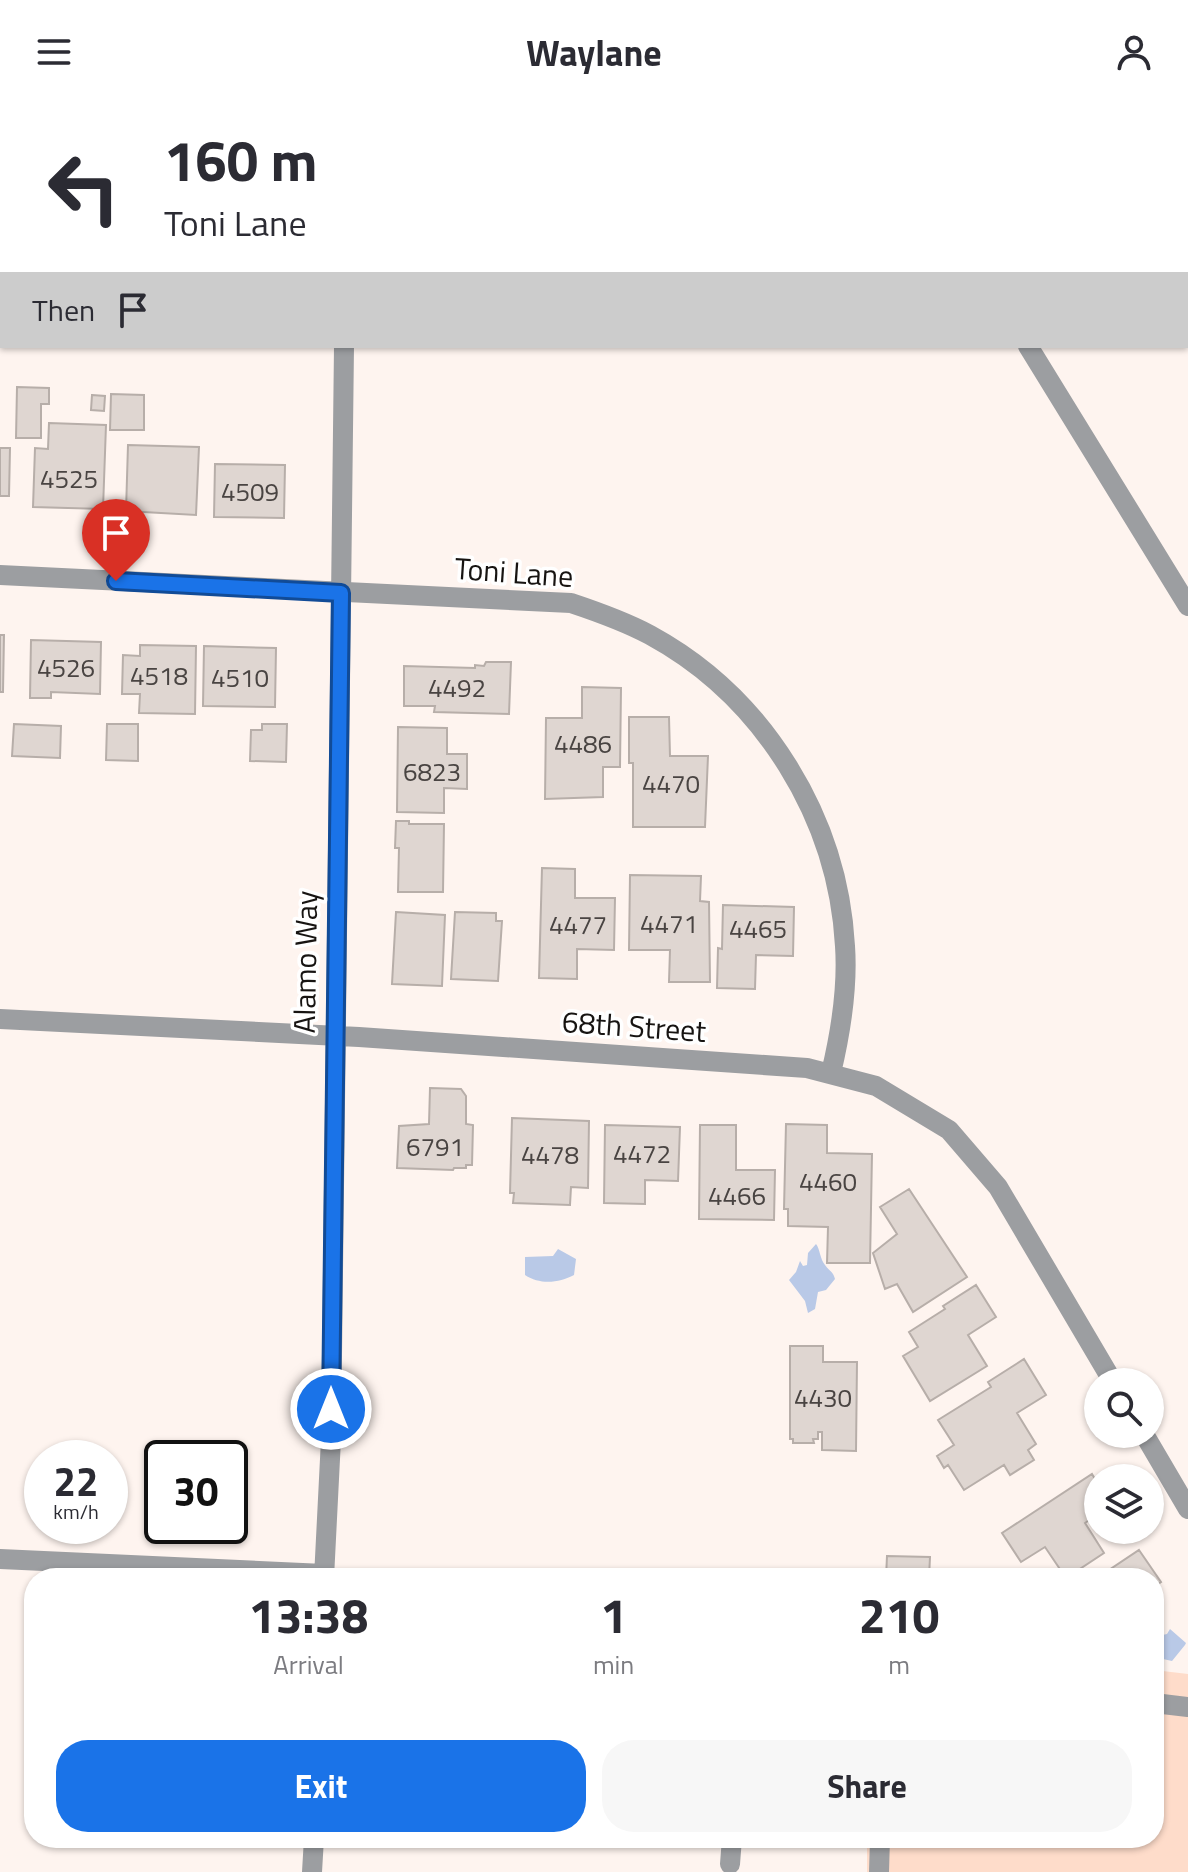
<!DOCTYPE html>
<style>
body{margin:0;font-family:"Titillium Web",sans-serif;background:#f7f7f7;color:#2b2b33;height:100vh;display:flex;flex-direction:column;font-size:30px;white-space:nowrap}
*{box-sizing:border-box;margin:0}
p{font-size:26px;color:#7c7c81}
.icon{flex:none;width:44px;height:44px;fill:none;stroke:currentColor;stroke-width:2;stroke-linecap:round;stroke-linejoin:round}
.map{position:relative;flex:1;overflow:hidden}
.sheet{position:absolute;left:24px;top:1464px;width:1140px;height:280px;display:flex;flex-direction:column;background:#fff;border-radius:32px;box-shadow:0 2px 6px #0004}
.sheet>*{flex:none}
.banner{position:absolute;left:0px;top:0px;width:1188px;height:244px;box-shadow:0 2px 6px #0004;background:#fff;color:#2b2b33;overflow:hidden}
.tools{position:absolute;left:1084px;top:1264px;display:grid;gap:16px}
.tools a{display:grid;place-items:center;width:80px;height:80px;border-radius:50%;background:#fff;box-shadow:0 2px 6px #0004;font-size:40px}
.speed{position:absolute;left:24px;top:1336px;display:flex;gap:16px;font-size:40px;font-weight:700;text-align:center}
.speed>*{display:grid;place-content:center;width:104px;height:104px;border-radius:50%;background:#fff;box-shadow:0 2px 6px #0004;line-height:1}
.speed small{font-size:20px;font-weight:400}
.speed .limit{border:4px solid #111;border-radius:12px;background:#fff;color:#111}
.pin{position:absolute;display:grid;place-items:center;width:68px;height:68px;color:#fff;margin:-82px -34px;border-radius:50% 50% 50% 0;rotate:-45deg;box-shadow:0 0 8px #0007}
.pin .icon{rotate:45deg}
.me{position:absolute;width:88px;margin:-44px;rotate:0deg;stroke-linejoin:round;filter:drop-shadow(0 0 6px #0008)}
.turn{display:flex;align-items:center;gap:28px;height:168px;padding:0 32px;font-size:36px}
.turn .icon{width:104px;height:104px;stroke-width:2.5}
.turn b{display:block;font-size:56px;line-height:68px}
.then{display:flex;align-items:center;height:76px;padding:0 32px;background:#0003;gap:16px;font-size:30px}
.eta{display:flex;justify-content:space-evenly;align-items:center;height:136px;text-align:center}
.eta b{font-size:48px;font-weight:700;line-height:56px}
.primary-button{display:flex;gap:16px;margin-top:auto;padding:16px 32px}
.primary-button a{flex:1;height:92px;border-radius:32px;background:#1a73e8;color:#fff;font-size:32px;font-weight:700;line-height:92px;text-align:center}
.primary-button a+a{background:#f7f7f7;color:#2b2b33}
header{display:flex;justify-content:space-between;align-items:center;height:104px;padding:0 32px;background:#fff;font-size:36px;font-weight:700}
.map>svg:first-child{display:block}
.green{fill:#fedcca}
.water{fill:#b9c9e7}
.building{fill:#dfd6d1;stroke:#b7aea9;stroke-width:2}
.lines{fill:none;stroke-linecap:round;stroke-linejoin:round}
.lane{stroke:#9c9ea1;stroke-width:20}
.street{stroke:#9c9ea1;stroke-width:20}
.route-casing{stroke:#114b97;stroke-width:20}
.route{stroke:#1a73e8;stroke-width:14}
.labels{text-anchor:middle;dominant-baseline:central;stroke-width:7;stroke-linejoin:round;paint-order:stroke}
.number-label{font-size:26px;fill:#494442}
.street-label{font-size:30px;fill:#171412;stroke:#fff}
</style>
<header><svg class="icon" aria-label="menu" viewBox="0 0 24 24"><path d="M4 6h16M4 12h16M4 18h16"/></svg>Waylane<svg class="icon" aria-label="person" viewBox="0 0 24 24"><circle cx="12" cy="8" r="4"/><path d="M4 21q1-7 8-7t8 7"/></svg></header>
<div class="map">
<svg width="1188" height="1768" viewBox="0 0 1188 1768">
<rect width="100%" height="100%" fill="#fef4ef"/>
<path class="green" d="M1154 1566 1188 1570V1768H867V1734H1154Z"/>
<path class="water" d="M816 1140C820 1145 820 1155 825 1161 830 1168 833 1167 835 1175L826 1186 818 1188 815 1205 808 1209 805 1197 789 1176 796 1168 800 1157 803 1162 807 1161 808 1149Z
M558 1145 576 1155 574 1171C559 1179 540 1181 525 1171V1153L553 1152Z
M1170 1525 1186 1539 1185 1541 1172 1557 1154 1553V1533L1167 1530Z"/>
<path class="building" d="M36 0H109V2H36Z
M118 0H205L118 2Z
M209 0H290V2H209Z
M17 283 49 284V300H41V334H16Z
M111 290 144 291V326H110Z
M92 291 105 292 104 307 91 306Z
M49 319 106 321 103 405 33 403 35 344 48 345Z
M128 341 199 343 196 411 126 407Z
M0 344H10L9 392H0Z
M215 360 285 361 284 414 214 413Z
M0 531H4L3 588H0Z
M31 536 101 538 100 590 51 588V594H30Z
M140 541 196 542 195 610 139 609 140 590H122L123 551 140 552Z
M204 542 276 544 275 603 203 602Z
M486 558H511L509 610 434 608 435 602H404V562L475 564V561L484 562Z
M582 583 621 584 620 663H603V693L545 695 546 614H582Z
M629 613H669L670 652H708L705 723H633V659H629Z
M14 620 61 622 60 654 12 652Z
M107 620H138V657L106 656Z
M262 620H287L286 658 250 657 251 626H262Z
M398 623 447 624V650H467V685L444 684V709L397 708Z
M396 717H409V720H444L443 788H398L399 744H395Z
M542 764 575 765V794H615L614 846 577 845V875L539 874Z
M630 771 701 772 700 797 709 798 710 878H669L670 846H629Z
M723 801 794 803 793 852 756 851 755 885 717 884 718 844 722 845Z
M396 808 445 811 442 882 392 880Z
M455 808 496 809V817H502L498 877 451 875Z
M430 984 461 985 466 992V1020L473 1021 472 1061H466V1064H454L453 1066 397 1064 399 1022 429 1020Z
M512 1014 589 1017 588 1084 571 1083 570 1101 513 1099 514 1089H510Z
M786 1020 827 1021V1049L872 1050 870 1159H827L828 1123 788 1122V1105H784Z
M605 1021 680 1023 678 1077 645 1076V1100L604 1099Z
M700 1021H736V1066H775L774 1116 699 1115Z
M909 1085 967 1173 913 1208 897 1180 885 1185 873 1149 897 1130 880 1103Z
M976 1181 996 1213 968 1231 987 1262 930 1297 903 1252 918 1243 909 1228 945 1205 943 1202Z
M790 1242H823V1258H857L856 1347 822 1346V1328H818V1335H813L814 1339H793V1335H790Z
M1024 1255 1046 1291 1017 1309 1036 1340 1028 1346 1034 1356 1010 1371 1004 1361 964 1386 948 1361 944 1364 937 1352 954 1341 938 1316 991 1283 988 1278Z
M1092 1370 1098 1380V1410L1085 1419 1104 1449 1066 1474 1045 1443 1021 1458 1002 1429Z
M1139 1446 1161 1478 1154 1483V1474H1097Z
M887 1452 930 1453 929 1474H886Z"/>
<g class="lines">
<path class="lane" d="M1154 1599 1188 1603
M879 1768 880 1734"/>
<path class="street" d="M962 0V2
M346 2V0
M0 95H2
M1186 184H1188
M1028 242 1188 502
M0 471 571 499C598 508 624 517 650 531 764 593 838 714 845 842 848 885 841 927 831 969
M0 915 359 933 807 964 876 982 949 1026 998 1083 1113 1278
M1144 1330 1188 1405
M0 1455 324 1470
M324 1474 331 1335 344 242
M730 1760 732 1734
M312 1768 314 1734"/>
</g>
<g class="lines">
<g class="route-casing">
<path id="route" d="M116 477 341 489 331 1305"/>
</g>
<use href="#route" class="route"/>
</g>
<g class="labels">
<g class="number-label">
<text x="69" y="374">4525</text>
<text x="250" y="387">4509</text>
<text x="66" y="563">4526</text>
<text x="159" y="571">4518</text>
<text x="240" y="573">4510</text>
<text x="457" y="583">4492</text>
<text x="583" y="639">4486</text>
<text x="432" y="667">6823</text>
<text x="671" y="679">4470</text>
<text x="669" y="819">4471</text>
<text x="578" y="820">4477</text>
<text x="758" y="824">4465</text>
<text x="435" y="1042">6791</text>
<text x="642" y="1049">4472</text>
<text x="550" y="1050">4478</text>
<text x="828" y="1077">4460</text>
<text x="737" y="1091">4466</text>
<text x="823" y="1293">4430</text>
</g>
<g class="street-label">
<text transform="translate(514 468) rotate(4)">Toni Lane</text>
<text transform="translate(305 858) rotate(-89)">Alamo Way</text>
<text transform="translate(634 922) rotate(4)">68th Street</text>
</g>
</g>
</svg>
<div class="tools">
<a><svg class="icon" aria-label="search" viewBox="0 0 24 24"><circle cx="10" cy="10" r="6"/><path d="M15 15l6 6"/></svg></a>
<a><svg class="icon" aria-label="layers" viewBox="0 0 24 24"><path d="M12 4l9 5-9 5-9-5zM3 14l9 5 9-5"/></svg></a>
</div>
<div class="speed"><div>22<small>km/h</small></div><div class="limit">30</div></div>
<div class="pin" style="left:116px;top:477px;background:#d93025"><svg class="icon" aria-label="arrive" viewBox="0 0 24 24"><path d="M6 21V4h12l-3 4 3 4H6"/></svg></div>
<svg class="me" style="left:331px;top:1305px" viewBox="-20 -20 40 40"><circle r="17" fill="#1a73e8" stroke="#fff" stroke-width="3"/><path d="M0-11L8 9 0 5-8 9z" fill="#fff"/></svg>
<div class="banner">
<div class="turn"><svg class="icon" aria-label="left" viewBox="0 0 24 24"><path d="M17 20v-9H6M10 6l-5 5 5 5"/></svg><div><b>160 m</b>Toni Lane</div></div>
<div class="then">Then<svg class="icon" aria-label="arrive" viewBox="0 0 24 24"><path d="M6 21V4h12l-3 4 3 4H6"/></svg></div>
</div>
<section class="sheet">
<div class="eta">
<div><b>13:38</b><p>Arrival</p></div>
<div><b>1</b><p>min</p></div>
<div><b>210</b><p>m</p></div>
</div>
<div class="primary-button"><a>Exit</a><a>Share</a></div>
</section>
</div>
